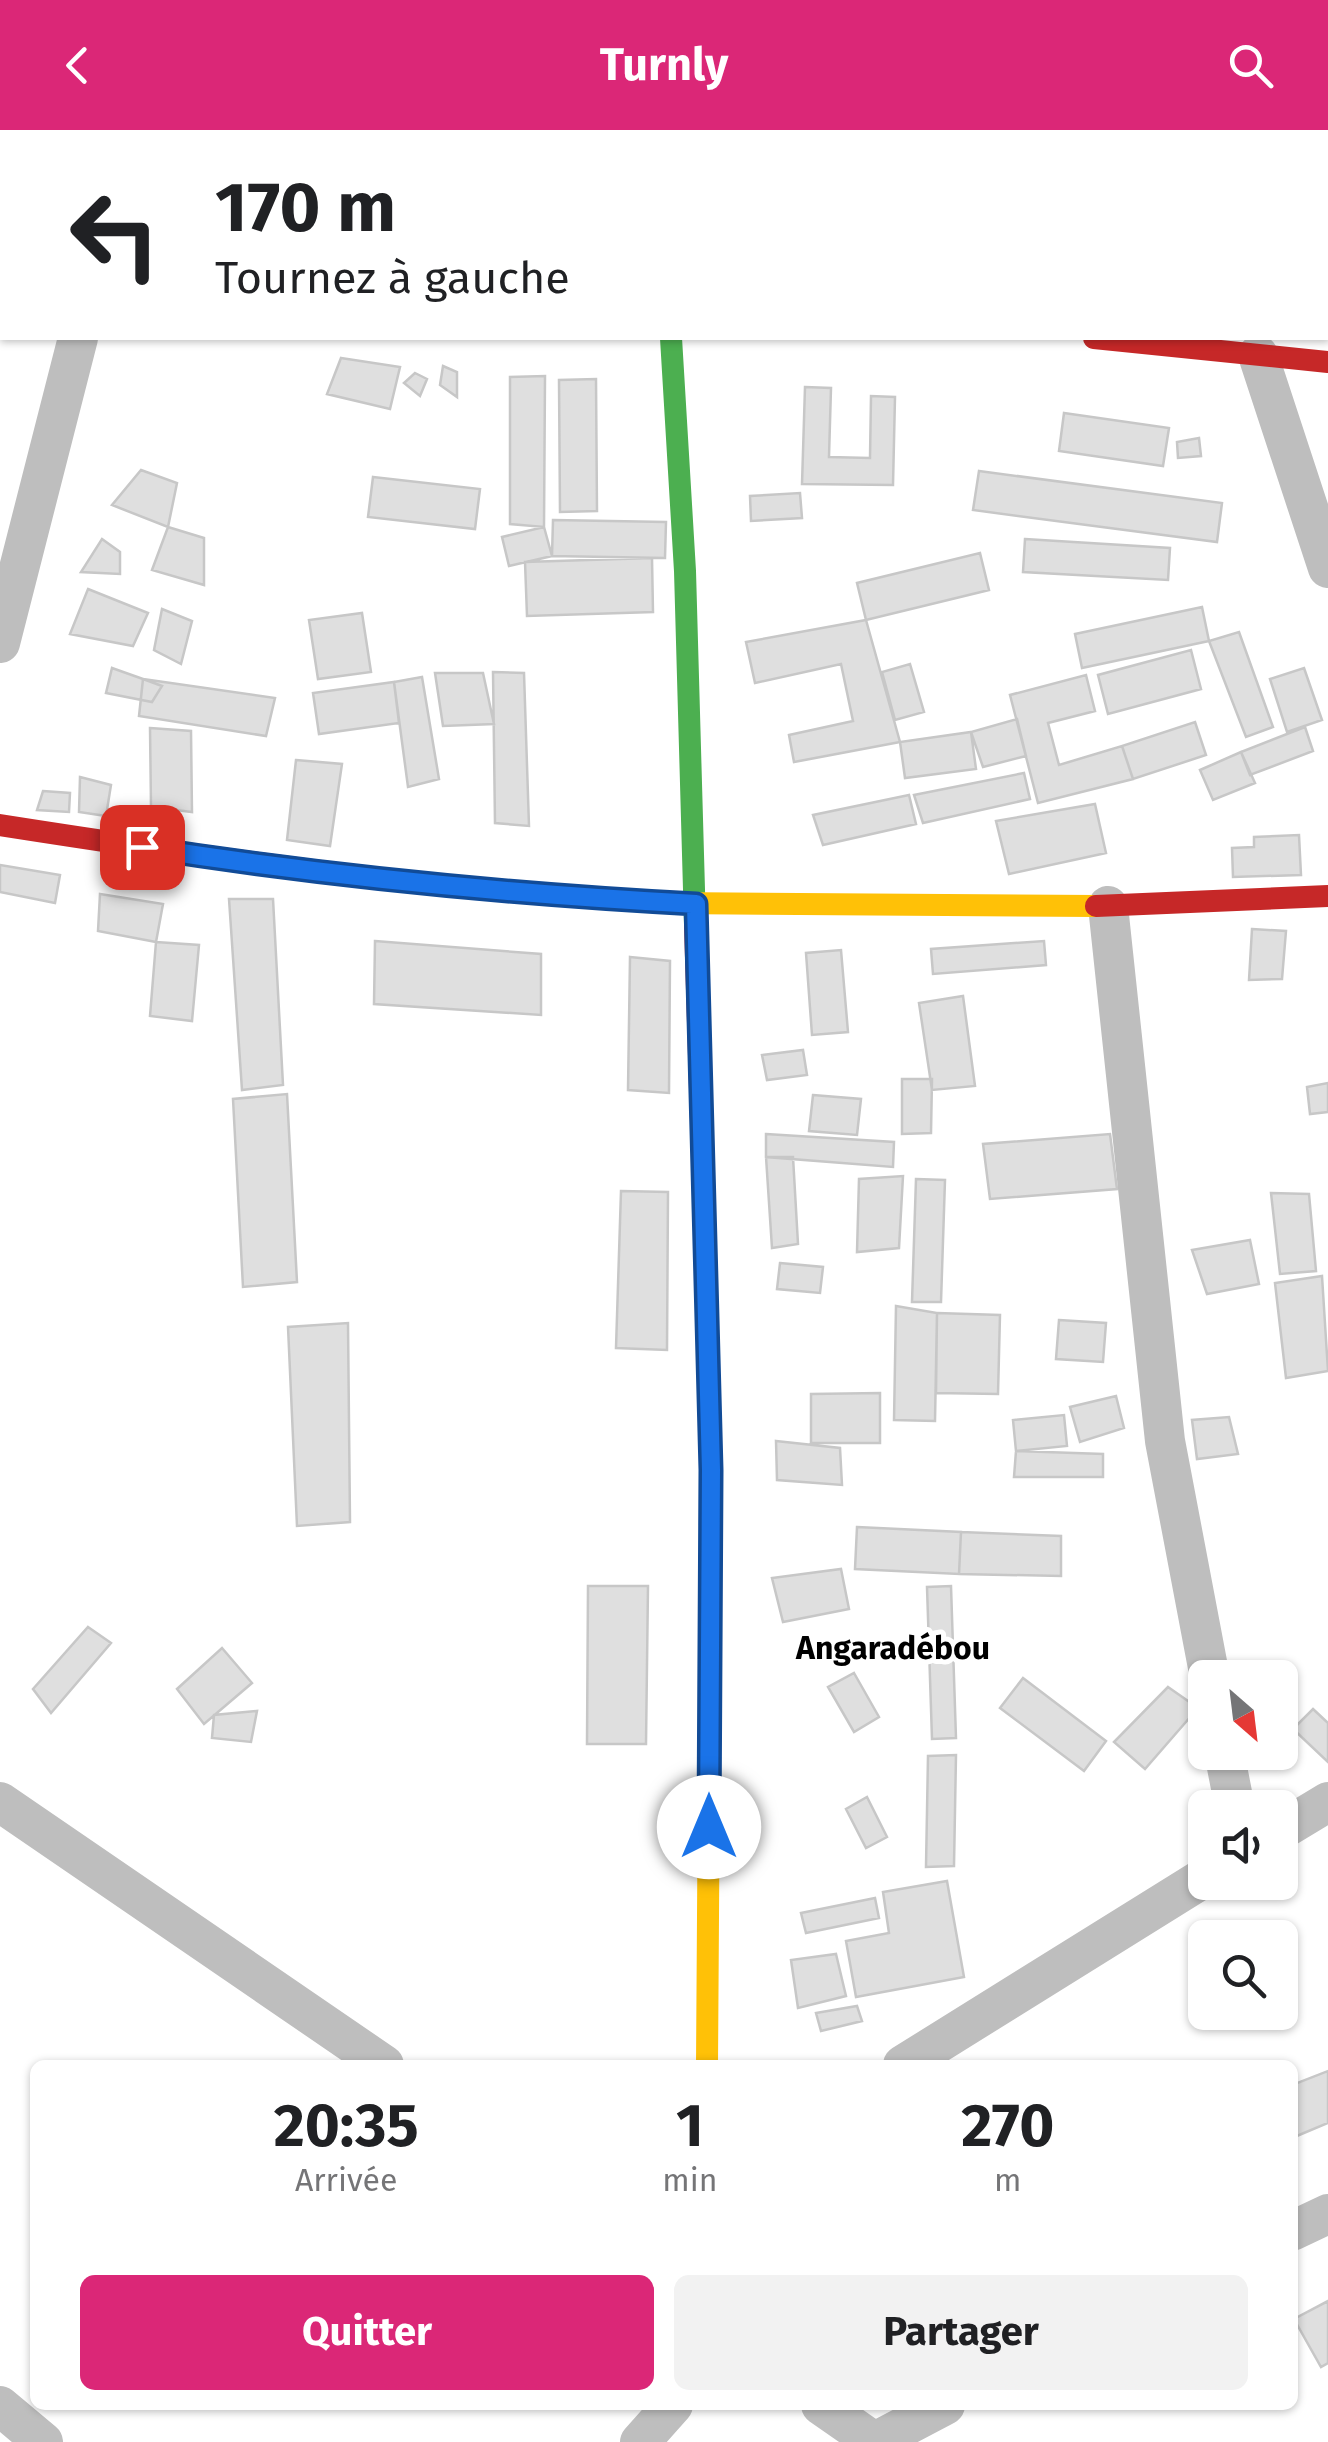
<!DOCTYPE html>
<html lang="fr">
<meta charset="utf-8">
<style>
body{margin:0;font-family:"Fira Sans",sans-serif;background:#f2f2f2;color:#202124;height:100vh;display:flex;flex-direction:column;font-size:38px;white-space:nowrap}
*{box-sizing:border-box;margin:0}
p{font-size:32px;color:#757577}
.icon{flex:none;width:55px;height:55px;fill:none;stroke:currentColor;stroke-width:2;stroke-linecap:round;stroke-linejoin:round}
.map{position:relative;flex:1;overflow:hidden}
.sheet{position:absolute;left:30px;top:1930px;width:1268px;height:350px;display:flex;flex-direction:column;background:#fff;border-radius:15px;box-shadow:0 2px 8px #0004}
.sheet>*{flex:none}
.guide{position:absolute;left:0px;top:0px;width:1330px;height:210px;box-shadow:0 2px 8px #0004;background:#fff;color:#202124;overflow:hidden}
.needle{width:65px;rotate:152deg}
.buttons{position:absolute;left:1188px;top:1530px;display:grid;gap:20px}
.buttons a{display:grid;place-items:center;width:110px;height:110px;border-radius:15px;background:#fff;box-shadow:0 2px 8px #0004;font-size:50px}
.pin{position:absolute;display:grid;place-items:center;width:85px;height:85px;color:#fff;margin:-42px;border-radius:20px;box-shadow:0 5px 15px #0006}
.me{position:absolute;width:110px;margin:-55px;rotate:0deg;stroke-linejoin:round;filter:drop-shadow(0 0 8px #0008)}
.turn{display:flex;align-items:center;gap:35px;height:210px;padding:0 50px;font-size:45px}
.turn .icon{width:130px;height:130px;stroke-width:2.5}
.turn b{display:block;font-size:70px;line-height:85px}
.eta{display:flex;justify-content:space-evenly;align-items:center;height:170px;text-align:center}
.eta b{font-size:60px;font-weight:700;line-height:70px}
.action{display:flex;gap:20px;margin-top:auto;padding:20px 50px}
.action a{flex:1;height:115px;border-radius:15px;background:#db2777;color:#fff;font-size:40px;font-weight:700;line-height:115px;text-align:center}
.action a+a{background:#f2f2f2;color:#202124}
header{display:flex;justify-content:space-between;align-items:center;height:130px;padding:0 50px;background:#db2777;color:#fff;font-size:45px;font-weight:700}
.map>svg:first-child{display:block}
.building{fill:#dfdfdf;stroke:#c7c7c7;stroke-width:2.5}
.lines{fill:none;stroke-linecap:round;stroke-linejoin:round}
.street{stroke:#bebebe;stroke-width:40}
.fast{stroke:#4caf50;stroke-width:22}
.slow{stroke:#ffc107;stroke-width:22}
.jam{stroke:#c62828;stroke-width:22}
.route-casing{stroke:#114b97;stroke-width:25}
.route{stroke:#1a73e8;stroke-width:18}
.labels{text-anchor:middle;dominant-baseline:central;stroke-width:10;stroke-linejoin:round;paint-order:stroke}
.quarter-label{font-size:32px;font-weight:bold;fill:#000;stroke:#fff}
</style>
<header><svg class="icon" aria-label="back" viewBox="0 0 24 24"><path d="M15 5l-7 7 7 7"/></svg>Turnly<svg class="icon" aria-label="search" viewBox="0 0 24 24"><circle cx="10" cy="10" r="6"/><path d="M15 15l6 6"/></svg></header>
<div class="map">
<svg width="1328" height="2312" viewBox="0 0 1328 2312">
<rect width="100%" height="100%" fill="#fff"/>
<path class="building" d="M447 0H838L447 2Z
M341 228 400 237 390 279 327 264Z
M443 236 457 242V267L440 255Z
M415 243 427 249 420 266 404 253Z
M545 246 544 397 510 394V247Z
M596 249 597 381 560 382 559 250Z
M805 257 831 258 829 327 870 328 871 266 895 267 893 355 802 354Z
M1064 283 1169 298 1163 336 1059 321Z
M1199 308 1201 326 1178 328 1177 312Z
M141 340 177 353 168 397 112 375Z
M979 341 1222 373 1217 412 973 380Z
M373 347 480 359 475 399 368 387Z
M800 363 802 388 751 391 750 366Z
M553 390 666 392 665 428 552 426Z
M168 397 204 408V455L152 440Z
M544 397 552 426 509 436 502 407Z
M102 409 120 422V444L81 442Z
M1025 409 1170 418 1168 450 1023 442Z
M980 423 989 460 866 490 857 453Z
M652 428 653 482 527 486 525 432Z
M88 459 148 483 133 516 70 504Z
M1202 477 1209 511 1082 538 1075 504Z
M162 479 192 491 181 534 154 520Z
M362 483 371 542 318 549 309 490Z
M866 490 900 612 794 632 789 605 853 591 841 534 755 553 746 512Z
M1239 502 1273 597 1246 607 1209 511Z
M1191 520 1201 559 1108 584 1098 545Z
M910 534 924 582 895 590 882 542Z
M112 538 143 549 162 556 152 572 106 563Z
M1304 538 1322 590 1287 602 1270 549Z
M493 542 524 543 529 696 495 693Z
M435 543H483L494 594 443 596Z
M1086 545 1095 581 1048 593 1059 635 1122 616 1133 649 1038 673 1010 565Z
M422 547 439 649 408 657 394 552Z
M143 549 275 568 266 606 139 586Z
M394 552 399 593 319 604 313 563Z
M1017 589 1026 626 983 637 971 602Z
M1195 592 1206 625 1133 649 1122 616Z
M1305 597 1313 621 1250 645 1241 622Z
M150 598 191 601 192 682 151 677Z
M971 602 976 639 905 648 900 612Z
M1241 622 1255 653 1213 670 1200 640Z
M296 630 342 634 330 716 287 710Z
M1024 643 1030 669 923 693 914 665Z
M80 647 111 655 106 686 79 682Z
M43 661 70 663 69 682 37 680Z
M909 665 916 694 823 715 813 685Z
M1095 674 1106 723 1009 744 996 691Z
M1299 705 1301 745 1233 747 1232 718 1254 717V707Z
M0 735 60 745 55 773 0 762Z
M100 764 163 774 156 812 98 801Z
M229 769H273L283 955 242 960Z
M1252 799 1286 801 1282 849 1249 850Z
M375 811 541 824V885L374 874Z
M1044 811 1046 835 933 844 931 819Z
M156 812 199 815 192 891 150 886Z
M841 820 848 902 812 905 806 823Z
M630 827 670 831 669 963 628 960Z
M963 866 975 956 932 960 919 873Z
M803 920 807 945 767 950 762 925Z
M902 949H932L931 1003 902 1004Z
M1328 953V982L1310 984 1307 957Z
M287 964 297 1152 243 1157 233 969Z
M813 965 861 969 857 1005 809 1001Z
M766 1004 894 1012 893 1037 766 1027Z
M1110 1004 1117 1059 990 1069 983 1014Z
M766 1027H793L798 1114 772 1118Z
M903 1046 899 1118 857 1122 859 1049Z
M916 1049 945 1050 941 1172H912Z
M621 1061 668 1062 667 1220 616 1218Z
M1271 1063 1309 1064 1316 1141 1280 1144Z
M1250 1110 1259 1154 1207 1164 1192 1120Z
M780 1133 823 1137 820 1163 777 1159Z
M1322 1146 1328 1241 1286 1248 1275 1153Z
M896 1176 937 1183 935 1291 894 1290Z
M937 1183 1000 1185 998 1264 936 1263Z
M1059 1190 1106 1193 1103 1232 1056 1229Z
M348 1193 350 1392 297 1396 288 1197Z
M880 1263V1313H811V1264Z
M1116 1266 1124 1298 1080 1312 1070 1277Z
M1064 1285 1067 1316 1016 1321 1013 1290Z
M1229 1287 1238 1324 1197 1329 1192 1290Z
M776 1311 840 1318 842 1355 777 1350Z
M1016 1321 1103 1324V1347H1014Z
M857 1397 961 1402 959 1444 855 1439Z
M961 1402 1061 1406V1446L959 1444Z
M841 1439 849 1479 783 1492 772 1448Z
M588 1456H648L646 1614H587Z
M951 1456 956 1608 932 1609 927 1457Z
M88 1497 111 1513 51 1583 33 1559Z
M222 1518 252 1553 204 1594 177 1559Z
M854 1543 879 1587 854 1602 828 1557Z
M1023 1548 1106 1611 1084 1641 1000 1578Z
M1168 1557 1198 1578 1145 1639 1114 1612Z
M1313 1579 1328 1593V1632L1293 1599Z
M257 1581 251 1612 212 1608 214 1585Z
M956 1625 954 1736 926 1737 928 1626Z
M867 1667 887 1707 866 1718 846 1679Z
M947 1751 964 1847 856 1867 846 1811 889 1803 883 1762Z
M875 1768 879 1788 806 1803 801 1783Z
M836 1824 846 1866 798 1878 791 1830Z
M857 1876 862 1891 821 1901 816 1883Z
M1328 1941V1993L1292 2008V1955Z
M1328 2171V2233L1321 2237 1294 2189Z"/>
<g class="lines">
<path class="street" d="M377 2V0
M1275 2 1276 0
M1258 225 1328 438
M0 513 78 208
M1108 776 1165 1311 1210 1548
M1224 1622 1235 1678
M0 1672 384 1935
M1280 1701 1328 1672
M903 1935 1205 1747
M1292 2101 1328 2084
M821 2275 874 2312
M0 2276 43 2312
M640 2312 673 2275
M875 2312 945 2275"/>
<path class="fast" d="M0 77H2
M671 208 685 441 695 795"/>
<path class="slow" d="M670 773 1096 776
M707 1187 711 1340 707 1935"/>
<path class="jam" d="M10 0 28 2
M1094 208 1328 232
M0 695C223 730 445 761 670 773
M1096 776 1328 766
M695 795 707 1187"/>
</g>
<g class="lines">
<g class="route-casing">
<path id="route" d="M142 717C325 746 510 764 696 774L711 1340 709 1697"/>
</g>
<use href="#route" class="route"/>
</g>
<g class="labels">
<g class="quarter-label">
<text x="893" y="1518">Angaradébou</text>
</g>
</g>
</svg>
<div class="buttons">
<a><svg class="needle" viewBox="-14 -14 28 28"><path d="M0-13l5 13h-10z" fill="#e53935"/><path d="M0 13l5-13h-10z" fill="#757577"/></svg></a>
<a><svg class="icon" aria-label="sound" viewBox="0 0 24 24"><path d="M4 9h4l5-4v14l-5-4H4zM17 9q2 3 0 6"/></svg></a>
<a><svg class="icon" aria-label="search" viewBox="0 0 24 24"><circle cx="10" cy="10" r="6"/><path d="M15 15l6 6"/></svg></a>
</div>
<div class="pin" style="left:142px;top:717px;background:#d93025"><svg class="icon" aria-label="arrive" viewBox="0 0 24 24"><path d="M6 21V4h12l-3 4 3 4H6"/></svg></div>
<svg class="me" style="left:709px;top:1697px" viewBox="-20 -20 40 40"><circle r="19" fill="#fff"/><path d="M0-13L10 11 0 6-10 11z" fill="#1a73e8"/></svg>
<div class="guide">
<div class="turn"><svg class="icon" aria-label="left" viewBox="0 0 24 24"><path d="M17 20v-9H6M10 6l-5 5 5 5"/></svg><div><b>170 m</b>Tournez à gauche</div></div>
</div>
<section class="sheet">
<div class="eta">
<div><b>20:35</b><p>Arrivée</p></div>
<div><b>1</b><p>min</p></div>
<div><b>270</b><p>m</p></div>
</div>
<div class="action"><a>Quitter</a><a>Partager</a></div>
</section>
</div>
